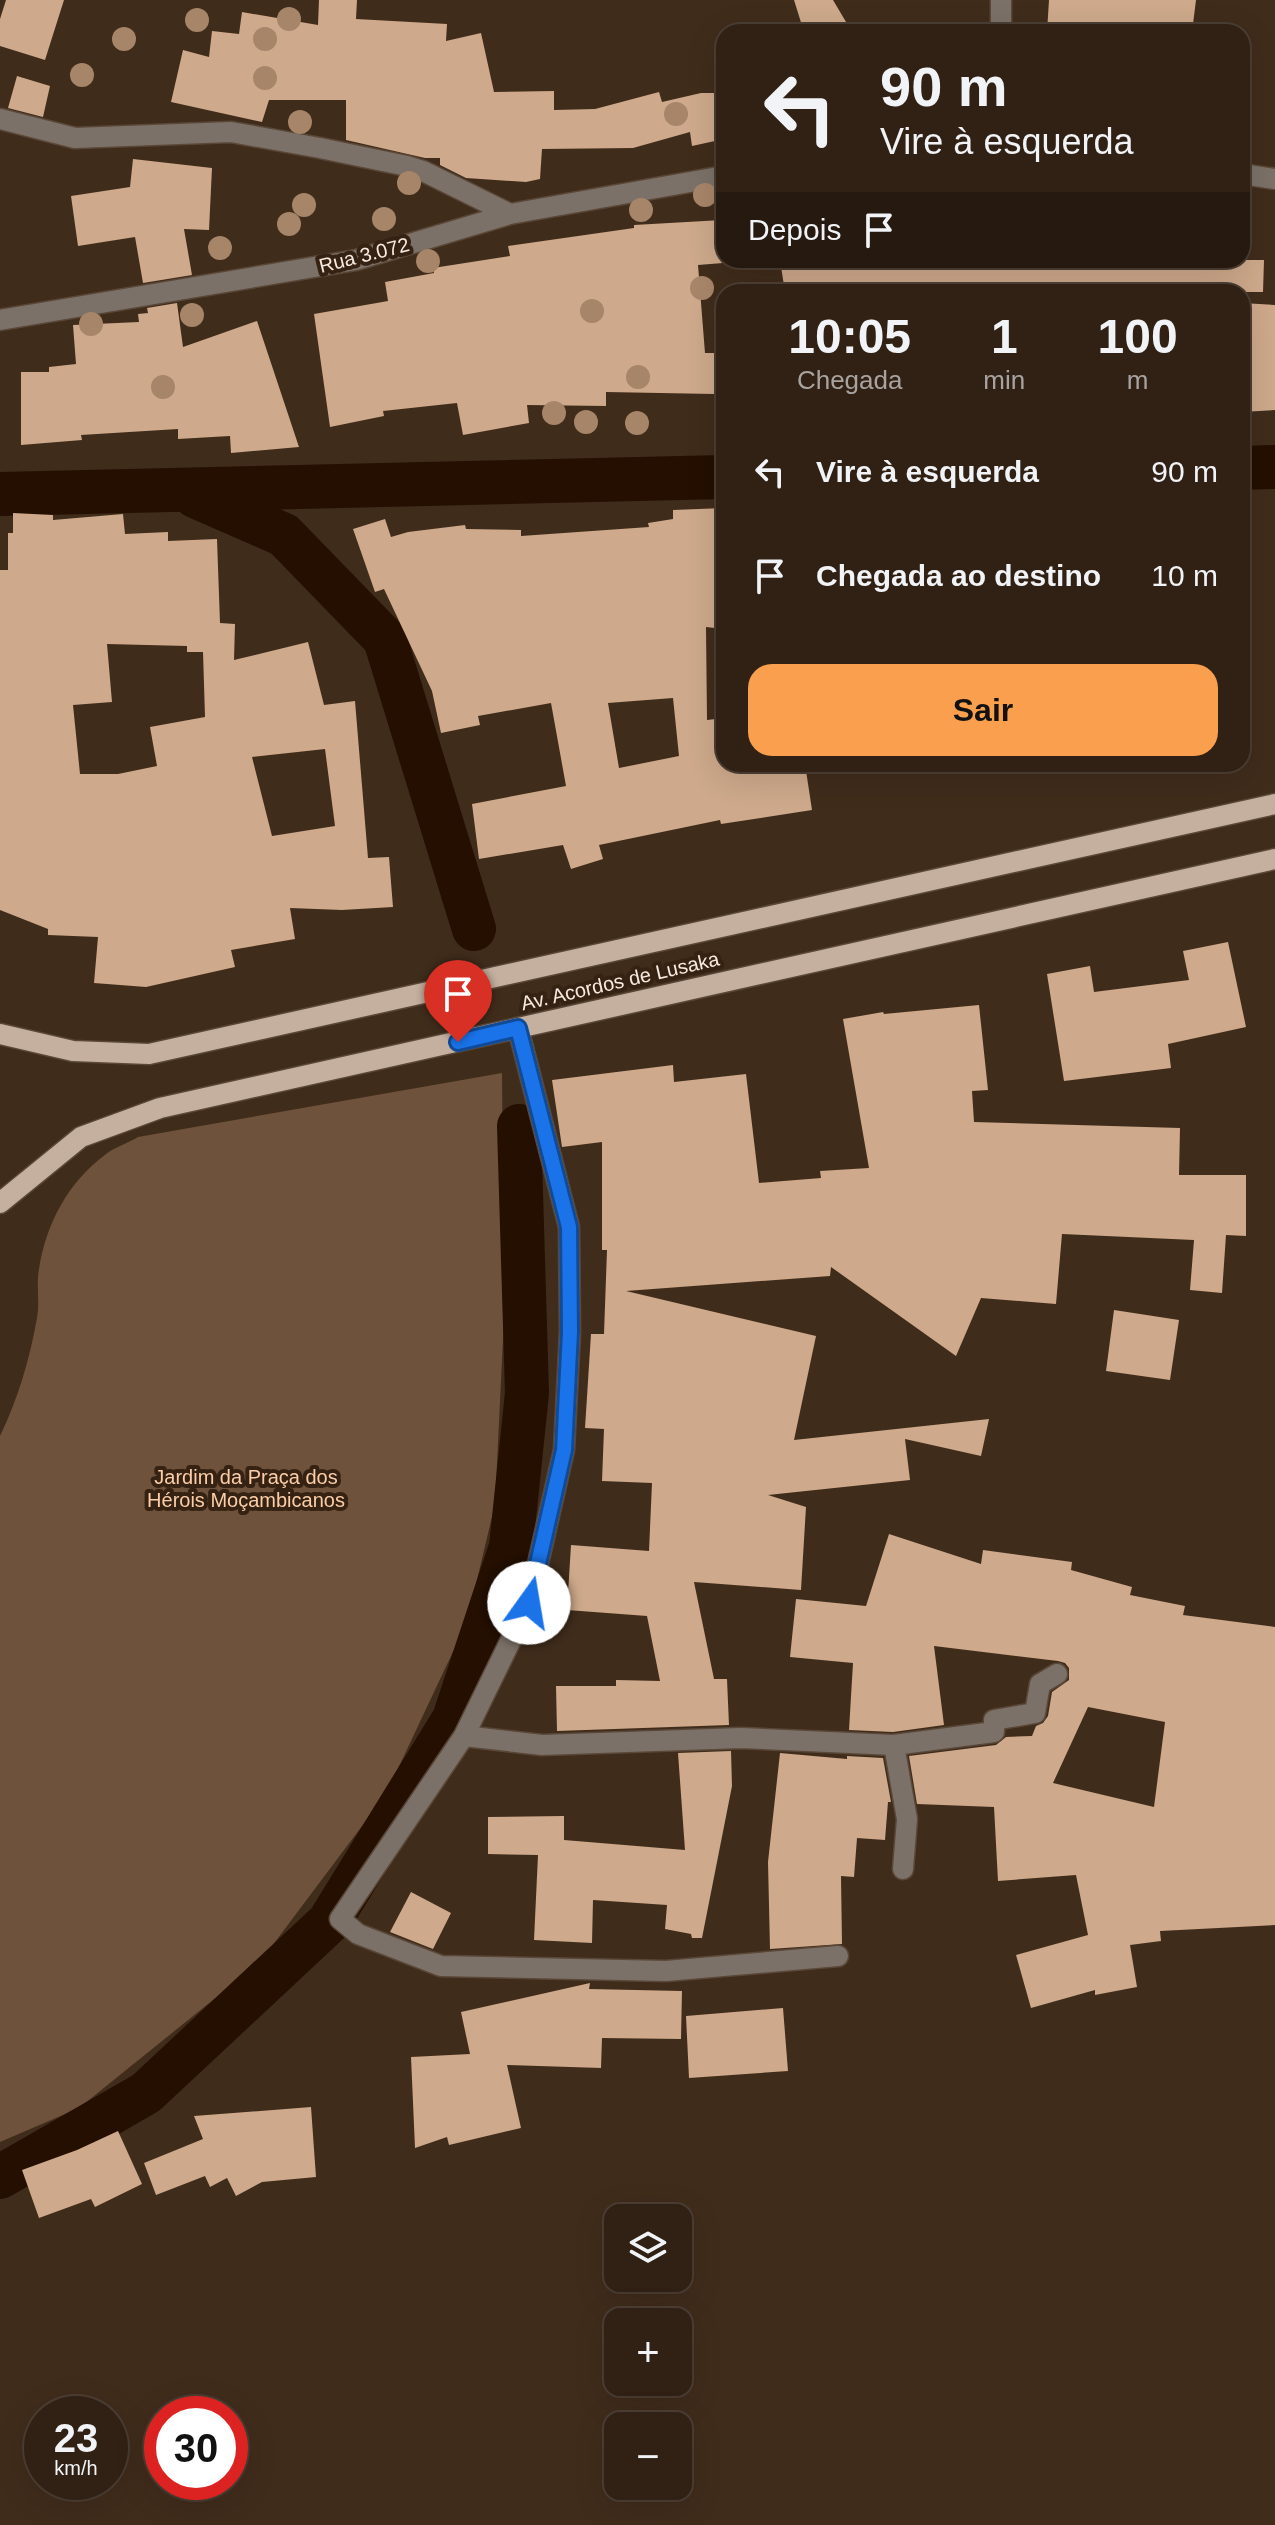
<!DOCTYPE html>
<html lang="pt">
<meta charset="utf-8">
<style>
body{margin:0;font-family:Arial,sans-serif;background:#3c2e22;color:#f1f3f6;height:100vh;display:flex;flex-direction:column;font-size:30px;white-space:nowrap}
*{box-sizing:border-box;margin:0}
p{font-size:26px;color:#a8a3a0}
.icon{flex:none;width:44px;height:44px;fill:none;stroke:currentColor;stroke-width:2;stroke-linecap:round;stroke-linejoin:round}
.map{position:relative;flex:1;overflow:hidden}
.sheet{position:absolute;left:716px;top:284px;width:534px;height:488px;display:flex;flex-direction:column;background:#302114;border-radius:24px;box-shadow:0 8px 32px #0002,0 0 0 2px #4b3e34}
.sheet>*{flex:none}
.hud{position:absolute;left:716px;top:24px;width:534px;height:244px;border-radius:24px;box-shadow:0 8px 32px #0002,0 0 0 2px #4b3e34;background:#302114;color:#f1f3f6;overflow:hidden}
.buttons{position:absolute;left:604px;top:2204px;display:grid;gap:16px}
.buttons a{display:grid;place-items:center;width:88px;height:88px;border-radius:16px;background:#302114;box-shadow:0 8px 32px #0002,0 0 0 2px #4b3e34;font-size:40px}
.speed{position:absolute;left:24px;top:2396px;display:flex;gap:16px;font-size:40px;font-weight:700;text-align:center}
.speed>*{display:grid;place-content:center;width:104px;height:104px;border-radius:50%;background:#302114;box-shadow:0 8px 32px #0002,0 0 0 2px #4b3e34;line-height:1}
.speed small{font-size:20px;font-weight:400}
.speed .limit{border:12px solid #d22;background:#fff;color:#111}
.pin{position:absolute;display:grid;place-items:center;width:68px;height:68px;color:#fff;margin:-82px -34px;border-radius:50% 50% 50% 0;rotate:-45deg;box-shadow:0 0 8px #0007}
.pin .icon{rotate:45deg}
.me{position:absolute;width:88px;margin:-44px;rotate:13deg;stroke-linejoin:round;filter:drop-shadow(0 0 6px #0008)}
.turn{display:flex;align-items:center;gap:28px;height:168px;padding:0 32px;font-size:36px}
.turn .icon{width:104px;height:104px;stroke-width:2.5}
.turn b{display:block;font-size:56px;line-height:68px}
.then{display:flex;align-items:center;height:76px;padding:0 32px;background:#0003;gap:16px;font-size:30px}
.eta{display:flex;justify-content:space-evenly;align-items:center;height:136px;text-align:center}
.eta b{font-size:48px;font-weight:800;line-height:56px}
.cta{display:flex;gap:16px;margin-top:auto;padding:16px 32px}
.cta a{flex:1;height:92px;border-radius:24px;background:#f99f4d;color:#111;font-size:32px;font-weight:800;line-height:92px;text-align:center}
ul{padding:0;list-style:none}
li{display:flex;align-items:center;gap:24px;height:104px;padding:0 32px}
li div{flex:1}
li b{display:block;font-size:30px}
li em{font-style:normal}
.map>svg:first-child{display:block}
.green{fill:#6f523b}
.lines{fill:none;stroke-linecap:round;stroke-linejoin:round}
.canal{stroke:#240f00;stroke-width:44}
.building{fill:#cea98b;fill-rule:evenodd}
.minor-casing{stroke:#5a4737;stroke-width:23}
.major-casing{stroke:#5a4737;stroke-width:23}
.minor{stroke:#7b7168;stroke-width:20}
.major{stroke:#c5b09f;stroke-width:20}
.tree{fill:#a78569}
.route-casing{stroke:#114b97;stroke-width:20}
.route{stroke:#1a73e8;stroke-width:14}
.labels{text-anchor:middle;dominant-baseline:central;stroke-width:8;stroke-linejoin:round;paint-order:stroke}
.street-label{font-size:20px;fill:#f7eae0;stroke:#352212}
.park-label{font-size:20px;fill:#fbcda8;stroke:#352212}
</style>
<div class="map">
<svg width="1275" height="2525" viewBox="0 0 1275 2525">
<rect width="100%" height="100%" fill="#402c1b"/>
<path class="green" d="M502 1073 504 1319 495 1504 467 1622 386 1794 260 1962 79 2108 0 2142V1436C18 1399 30 1358 37 1318 40 1302 36 1285 39 1269 46 1224 68 1182 106 1154 115 1147 128 1143 138 1137Z"/>
<g class="lines">
<path class="canal" d="M1242 468 1275 467
M0 494 724 477
M195 496 284 535 385 639 474 929
M0 2177 146 2093 329 1922 454 1719 511 1547 527 1393 519 1126"/>
</g>
<path class="building" d="M6 0H64L45 60 0 46V19Z
M319 0H357L356 19 447 24 446 41 481 33 494 92 554 91V110L595 109 659 92 662 102 701 93H715L724 139 692 146 690 132 633 148 542 149 540 179 526 182 466 178 440 165V158H425L346 140V100H269L262 122 171 102 183 50 209 57 212 31 239 34 242 12 318 25Z
M794 0H833L852 32H804Z
M1049 0H1196L1192 32H1047Z
M17 76 50 86 43 117 8 108Z
M133 159 212 168 209 230 184 229 192 275 143 283 135 237 78 246 71 196 130 187Z
M722 220 723 263 698 265 705 353H714V394L606 392V406L527 405 529 423 463 435 457 403 383 411 384 416 330 427 314 314 388 301 385 282 434 273 433 268 510 256 508 246 634 228V225Z
M780 260H1264L1263 292H785Z
M177 303 183 347 257 321 299 447 231 453 230 436 178 439V429L81 435 82 440 21 445V372H49V367L76 364 73 325 139 322 138 314 148 313 147 308Z
M1242 303 1275 305V410L1242 412Z
M724 508V629L706 627 707 720 724 718V764H805L812 810 721 824 720 820 599 845 603 859 571 869 563 845 479 859 472 804 566 786 551 703 478 716 480 725 441 733 432 691 384 589 375 592 353 529 385 519 391 537 408 532 465 525 466 529 521 530V536L649 527 648 523 673 519V510ZM673 698 679 756 619 768 608 703Z
M13 513 53 515V520L123 514 125 534 168 532V541L217 539 220 623 235 624 234 660 308 642 324 705 355 701 368 858 389 857 393 907 342 910 290 908 295 939 231 950 235 967 146 987 94 983 98 937 48 935V929L0 910V570H8V533H13ZM107 644 187 646V652H203L205 717 150 727 157 766 118 774H80L73 705 112 702ZM325 749 335 826 272 836 252 757Z
M1228 942 1246 1027 1168 1044 1171 1068 1064 1081 1047 974 1090 966 1094 992 1189 980 1183 951Z
M979 1005 988 1090 972 1091 974 1122 1180 1128 1179 1175H1246V1236L1226 1235 1222 1293 1190 1290 1194 1240 1062 1234 1056 1304 981 1298 956 1356 831 1267 830 1276 626 1291 816 1336 794 1440 989 1419 981 1456 905 1439 910 1480 768 1495 806 1507 801 1590 694 1582 714 1679H727L729 1725 557 1731 556 1686H616V1680L660 1681 647 1616 567 1610 571 1545 649 1551 652 1483 602 1481 604 1429 585 1428 591 1334H604L607 1250H602V1142L562 1147 552 1080 673 1065 674 1082 746 1074 759 1183 821 1178 820 1171 869 1168 843 1019 883 1012 884 1014Z
M1114 1310 1179 1320 1170 1380 1106 1371Z
M889 1534 981 1564 983 1550 1072 1562 1071 1570 1132 1587 1130 1595 1185 1606 1183 1615 1275 1627V1925L1160 1931 1161 1941 1130 1945 1137 1987 1095 1995V1990L1031 2008 1016 1955 1088 1935 1076 1875 998 1881 994 1807 917 1804 909 1756 996 1745 1006 1737 1032 1736 1036 1726 1043 1723 1048 1716 1052 1692 1069 1680V1668L1065 1663 1058 1661 934 1646 944 1725 893 1732 849 1730 853 1663 790 1657 796 1599 866 1606ZM1088 1707 1165 1722 1154 1807 1053 1783Z
M731 1751 732 1786 702 1938H692L691 1934 665 1929 667 1905 593 1900 592 1943 534 1940 538 1855 488 1854V1817L564 1816V1840L685 1850 678 1753Z
M780 1753 847 1759V1756L883 1758 891 1802H888L885 1840 857 1838 854 1877 841 1876 842 1944 770 1949 768 1862Z
M411 1892 451 1913 433 1949 390 1932Z
M590 1983 589 1989 682 1991 681 2039 602 2038 601 2068 507 2065 521 2128 449 2145 447 2137 415 2148 411 2057 470 2054 461 2012Z
M783 2008 788 2071 689 2078 686 2016Z
M311 2107 316 2177 262 2182 236 2196 227 2178 210 2187 205 2176 156 2195 144 2163 203 2139 194 2116Z
M118 2131 142 2184 95 2207 91 2199 39 2218 22 2170 77 2150Z"/>
<g class="lines">
<g class="minor-casing">
<path id="minor" d="M1001 0V32
M0 119 75 138 231 132 320 148 407 166 423 171 510 214
M1242 174 1275 179
M0 320 356 260 510 214 724 176
M518 1028 569 1227 570 1332 564 1450 529 1603 464 1736 340 1919 358 1934 441 1966 666 1971 838 1956
M464 1736 542 1745 741 1738 894 1745 994 1732V1720L1035 1713 1040 1684 1057 1674
M894 1745 907 1819 903 1869"/>
</g>
<g class="major-casing">
<path id="major" d="M0 1034 73 1051 149 1054 1275 804
M0 1203 81 1137 160 1108 1275 859"/>
</g>
<use href="#minor" class="minor"/>
<use href="#major" class="major"/>
</g>
<g class="tree">
<circle cx="289" cy="19" r="12"/>
<circle cx="197" cy="20" r="12"/>
<circle cx="124" cy="39" r="12"/>
<circle cx="265" cy="39" r="12"/>
<circle cx="82" cy="75" r="12"/>
<circle cx="265" cy="78" r="12"/>
<circle cx="676" cy="114" r="12"/>
<circle cx="300" cy="122" r="12"/>
<circle cx="409" cy="183" r="12"/>
<circle cx="705" cy="195" r="12"/>
<circle cx="304" cy="205" r="12"/>
<circle cx="641" cy="210" r="12"/>
<circle cx="384" cy="219" r="12"/>
<circle cx="289" cy="224" r="12"/>
<circle cx="220" cy="248" r="12"/>
<circle cx="428" cy="261" r="12"/>
<circle cx="702" cy="288" r="12"/>
<circle cx="592" cy="311" r="12"/>
<circle cx="192" cy="315" r="12"/>
<circle cx="91" cy="324" r="12"/>
<circle cx="638" cy="377" r="12"/>
<circle cx="163" cy="387" r="12"/>
<circle cx="554" cy="413" r="12"/>
<circle cx="586" cy="422" r="12"/>
<circle cx="637" cy="423" r="12"/>
</g>
<g class="lines">
<g class="route-casing">
<path id="route" d="M458 1042 518 1028 569 1227 570 1332 564 1450 529 1603"/>
</g>
<use href="#route" class="route"/>
</g>
<g class="labels">
<g class="street-label">
<text transform="translate(364 255) rotate(-14)">Rua 3.072</text>
<text transform="translate(620 981) rotate(-13)">Av. Acordos de Lusaka</text>
</g>
<g class="park-label">
<text x="246" y="1477">Jardim da Praça dos<tspan x="246" dy="23">Hérois Moçambicanos</tspan></text>
</g>
</g>
</svg>
<div class="buttons">
<a><svg class="icon" aria-label="layers" viewBox="0 0 24 24"><path d="M12 4l9 5-9 5-9-5zM3 14l9 5 9-5"/></svg></a>
<a>+</a>
<a>−</a>
</div>
<div class="speed"><div>23<small>km/h</small></div><div class="limit">30</div></div>
<div class="pin" style="left:458px;top:1042px;background:#d93025"><svg class="icon" aria-label="arrive" viewBox="0 0 24 24"><path d="M6 21V4h12l-3 4 3 4H6"/></svg></div>
<svg class="me" style="left:529px;top:1603px" viewBox="-20 -20 40 40"><circle r="19" fill="#fff"/><path d="M0-13L10 11 0 6-10 11z" fill="#1a73e8"/></svg>
<div class="hud">
<div class="turn"><svg class="icon" aria-label="left" viewBox="0 0 24 24"><path d="M17 20v-9H6M10 6l-5 5 5 5"/></svg><div><b>90 m</b>Vire à esquerda</div></div>
<div class="then">Depois<svg class="icon" aria-label="arrive" viewBox="0 0 24 24"><path d="M6 21V4h12l-3 4 3 4H6"/></svg></div>
</div>
<section class="sheet">
<div class="eta">
<div><b>10:05</b><p>Chegada</p></div>
<div><b>1</b><p>min</p></div>
<div><b>100</b><p>m</p></div>
</div>
<ul>
<li><svg class="icon" aria-label="left" viewBox="0 0 24 24"><path d="M17 20v-9H6M10 6l-5 5 5 5"/></svg><div><b>Vire à esquerda</b></div><em>90 m</em></li>
<li><svg class="icon" aria-label="arrive" viewBox="0 0 24 24"><path d="M6 21V4h12l-3 4 3 4H6"/></svg><div><b>Chegada ao destino</b></div><em>10 m</em></li>
</ul>
<div class="cta"><a>Sair</a></div>
</section>
</div>
